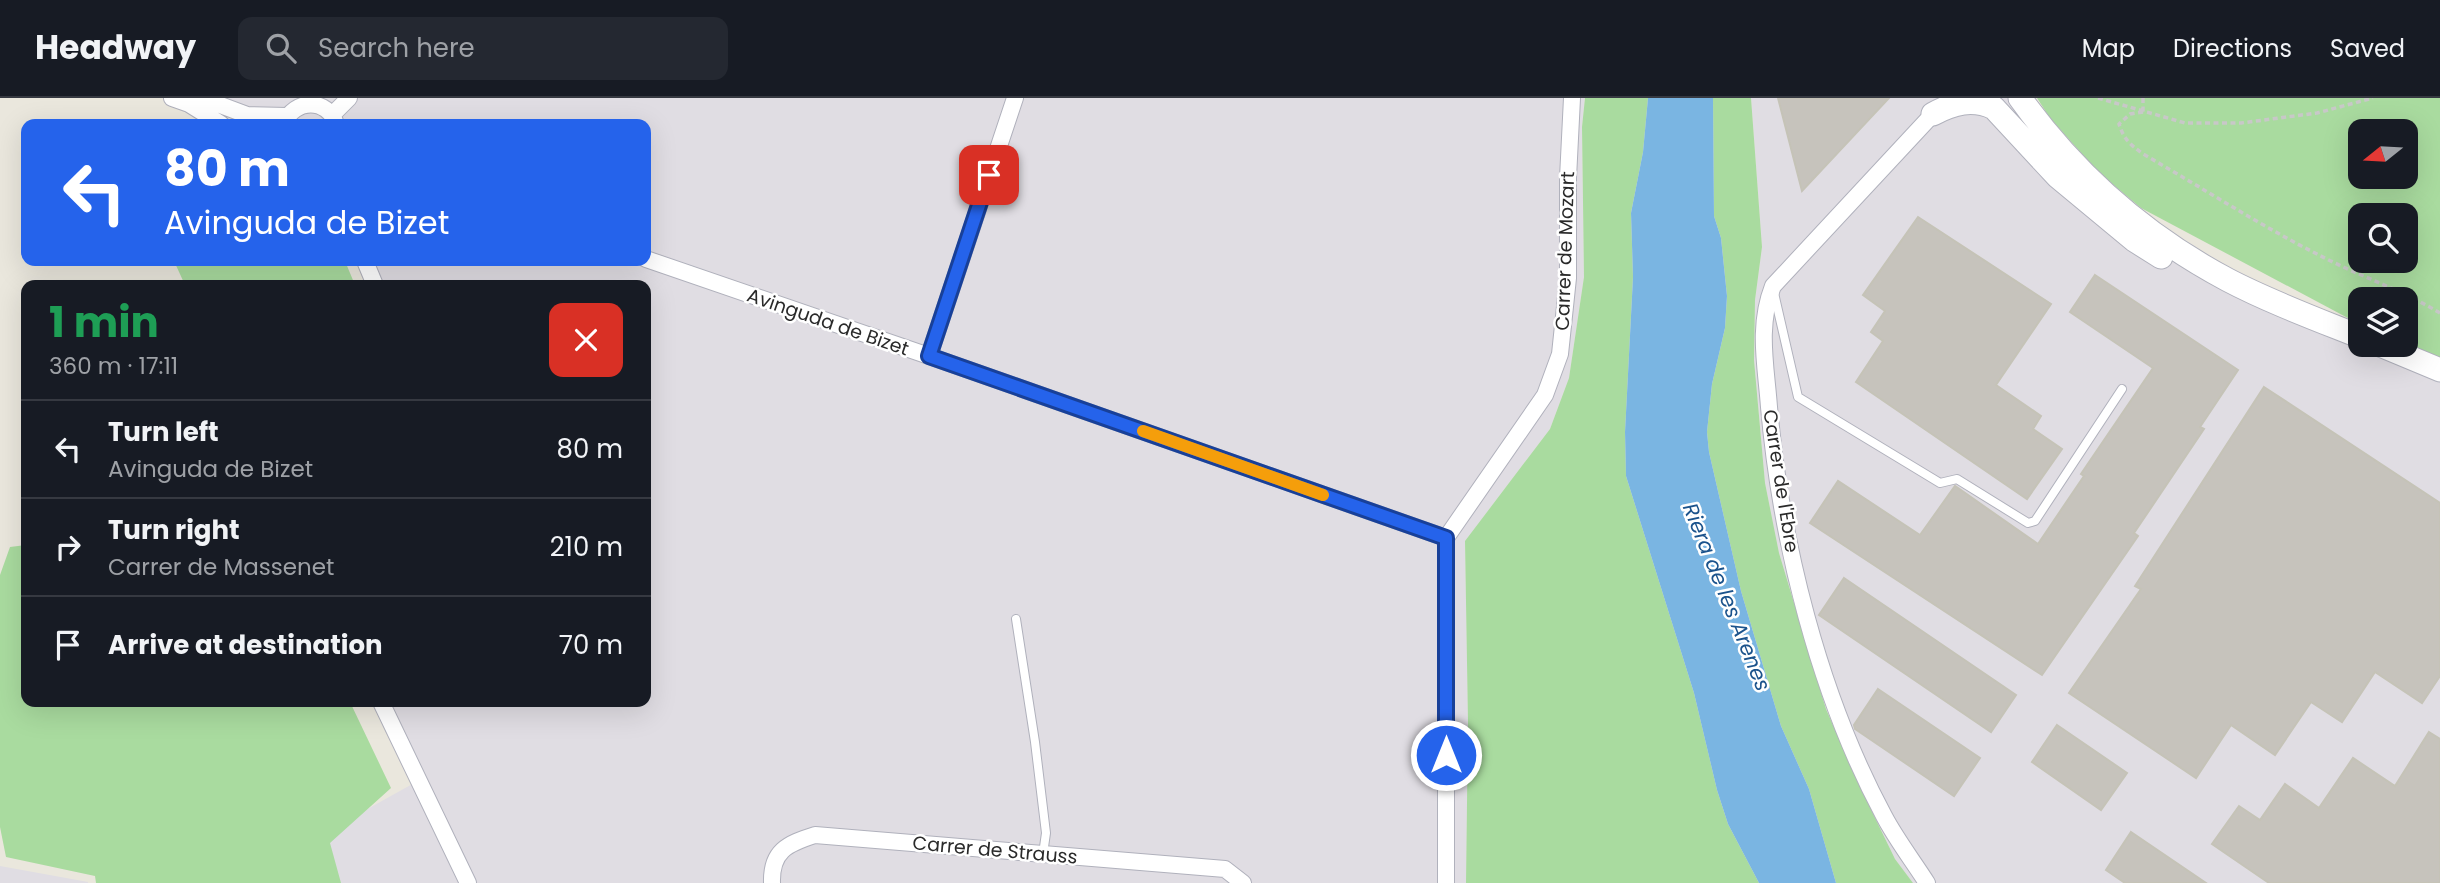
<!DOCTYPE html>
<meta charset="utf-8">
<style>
body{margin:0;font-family:Poppins,sans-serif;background:#242831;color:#f1f3f6;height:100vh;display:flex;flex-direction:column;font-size:26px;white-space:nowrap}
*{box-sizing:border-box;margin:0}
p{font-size:23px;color:#9ea1a6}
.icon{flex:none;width:38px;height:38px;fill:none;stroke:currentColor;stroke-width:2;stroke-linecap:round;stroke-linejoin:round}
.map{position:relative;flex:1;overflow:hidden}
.side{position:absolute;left:21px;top:182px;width:630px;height:427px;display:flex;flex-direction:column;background:#171b24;border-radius:14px;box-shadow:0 7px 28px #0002}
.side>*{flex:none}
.guide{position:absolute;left:21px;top:21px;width:630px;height:147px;border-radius:14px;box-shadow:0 7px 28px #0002;background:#2563eb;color:#fff;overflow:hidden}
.needle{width:46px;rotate:252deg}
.controls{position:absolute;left:2348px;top:21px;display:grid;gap:14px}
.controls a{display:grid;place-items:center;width:70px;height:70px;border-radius:14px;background:#171b24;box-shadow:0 7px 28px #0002;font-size:35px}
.pin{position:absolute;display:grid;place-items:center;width:60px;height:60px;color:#fff;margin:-30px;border-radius:14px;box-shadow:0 4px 10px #0006}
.me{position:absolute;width:77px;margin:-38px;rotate:0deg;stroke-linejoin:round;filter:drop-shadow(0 0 5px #0008)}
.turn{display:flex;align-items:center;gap:24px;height:147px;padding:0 28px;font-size:32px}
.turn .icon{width:91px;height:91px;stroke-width:2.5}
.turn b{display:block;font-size:49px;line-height:60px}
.round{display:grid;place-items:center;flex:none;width:74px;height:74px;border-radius:14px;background:#242831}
.summary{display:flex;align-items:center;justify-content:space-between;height:119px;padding:0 28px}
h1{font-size:42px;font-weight:700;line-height:52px;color:#1e9e55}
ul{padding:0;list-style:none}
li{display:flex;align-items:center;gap:21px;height:98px;padding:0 28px;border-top:2px solid #363941}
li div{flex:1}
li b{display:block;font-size:26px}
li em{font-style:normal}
header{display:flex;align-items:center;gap:42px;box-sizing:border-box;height:98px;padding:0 35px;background:#171b24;border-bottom:2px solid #363941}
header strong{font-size:33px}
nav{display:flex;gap:38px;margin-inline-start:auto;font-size:24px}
.search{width:490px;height:63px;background:#242831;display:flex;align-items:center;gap:18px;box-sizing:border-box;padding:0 24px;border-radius:14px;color:#9ea1a6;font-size:26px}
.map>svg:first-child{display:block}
.industrial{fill:#e0dde3}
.green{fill:#a9db9f;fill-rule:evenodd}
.water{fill:#7ab5e2}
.building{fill:#c6c3bc;stroke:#c5c3b7;stroke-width:2}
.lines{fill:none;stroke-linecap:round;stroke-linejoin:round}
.lane-casing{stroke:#b0b1bc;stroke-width:10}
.street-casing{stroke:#b0b1bc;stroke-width:18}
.secondary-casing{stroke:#b0b1bc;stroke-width:25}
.path{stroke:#c8c8c8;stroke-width:3.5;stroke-dasharray:5 3.5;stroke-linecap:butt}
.lane{stroke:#fff;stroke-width:8}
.street{stroke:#fff;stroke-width:16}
.secondary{stroke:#fff;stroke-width:23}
.route-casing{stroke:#184099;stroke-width:18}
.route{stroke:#2563eb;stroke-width:12}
.slow{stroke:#f59e0b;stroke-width:12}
.labels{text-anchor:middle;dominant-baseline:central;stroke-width:5;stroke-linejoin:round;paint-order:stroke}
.street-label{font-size:19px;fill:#2a2a2a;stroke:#fff}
.water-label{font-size:21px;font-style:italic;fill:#1b538c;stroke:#fff}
</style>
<header>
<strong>Headway</strong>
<div class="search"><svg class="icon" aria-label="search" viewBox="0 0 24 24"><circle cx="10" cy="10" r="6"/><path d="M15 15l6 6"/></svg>Search here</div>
<nav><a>Map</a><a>Directions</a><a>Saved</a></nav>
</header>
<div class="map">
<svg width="2440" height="785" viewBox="0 0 2440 785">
<rect width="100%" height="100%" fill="#eae7dd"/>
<path class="industrial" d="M172 0H1585L1582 29 1584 179 1569 280 1550 331 1465 443 1468 625 1466 785H330L310 743 416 684 379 604H646V187H375L365 163H646V26H249Z
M1751 0H2020L2112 102 2361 247H2391L2440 265V785H1913L1895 761 1861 691 1826 611 1779 455 1765 385 1754 262 1755 202 1762 149Z
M0 768 88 784V785H0Z"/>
<path class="green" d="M1585 0H1648L1643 54 1631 115 1633 179 1625 334 1626 378 1694 595 1717 692 1728 726 1759 785H1466L1468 625 1465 443 1550 331 1569 280 1584 179 1582 29Z
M1713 0H1751L1762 149 1755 202 1754 262 1765 385 1779 455 1826 611 1861 691 1895 761 1913 785H1836L1809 691 1781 628 1741 493 1709 354 1707 334 1712 286 1725 230 1727 198 1721 140 1714 118Z
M2037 0H2440V269L2406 247V201H2361V227L2141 110 2098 74 2050 20ZM2361 33H2406V79H2361ZM2361 117H2406V163H2361Z
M174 163H345L355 187H185Z
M26 447V604H350L391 690 330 745 341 785H96L95 778 6 759 0 729V477L10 449Z"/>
<path class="water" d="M1648 0H1713L1714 118 1721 140 1727 198 1725 230 1712 286 1707 334 1709 354 1741 493 1781 628 1809 691 1836 785H1759L1728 726 1717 692 1694 595 1626 378 1625 334 1633 179 1631 115 1643 54Z"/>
<path class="building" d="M1778 0H1889L1802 93Z
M1918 119 2051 206 1996 287 2041 318 2033 331 2062 351 2027 401 1856 284 1883 243 1871 234 1885 213 1863 197Z
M2095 177 2238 272 2200 329 2204 331 2134 435 2138 438 2042 577 1810 425 1838 383 1920 437 1955 388 2038 446 2084 378 2081 376 2153 270 2070 214Z
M2264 289 2440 405V578L2422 605 2375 574 2342 624 2311 604 2275 657 2231 627 2196 680 2069 595 2141 491 2135 488Z
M1844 480 2016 597 1991 634 1819 517Z
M1878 591 1980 660 1954 698 1855 631 1854 627Z
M2057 627 2127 675 2101 712 2032 664Z
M2429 634 2440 641V785H2269L2212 746 2239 708 2260 722 2285 686 2319 710 2353 660 2395 688Z
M2131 734 2206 785H2125L2106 772Z"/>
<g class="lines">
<g class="lane-casing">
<path id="lane" d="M1774 195 1798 299 1940 385 1957 381 2028 425 2035 423 2122 291
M1016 521 1035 644 1046 735 1043 756"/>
</g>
<g class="street-casing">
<path id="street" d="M172 0 189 6 221 26
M189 6 207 2 247 17 287 18
M333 16 349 0
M284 26C294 0 328 0 336 26
M646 161 929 258 1446 440
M365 163 375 187
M929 258 1015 0
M1446 440 1545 297 1560 256 1568 180V80L1572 0
M1446 440V785
M381 604 468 785
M772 785C771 753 787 746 815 737L1225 771 1243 785
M1927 785C1913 763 1896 741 1884 718 1819 597 1781 445 1769 309 1766 267 1757 229 1773 188L1933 16"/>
</g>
<g class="secondary-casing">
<path id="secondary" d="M2020 0C2074 75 2145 138 2228 182 2270 204 2316 221 2361 239
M1933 16C1953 5 1973 0 1994 10L2058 79 2134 142 2161 159
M2380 247 2440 272"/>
</g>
<path class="path" d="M2098 0 2185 25H2241L2317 15 2373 0
M2143 0V14
M2143 14 2130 16 2119 26C2124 42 2131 47 2143 56 2201 89 2256 125 2315 155 2356 177 2400 191 2440 215"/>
<use href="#lane" class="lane"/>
<use href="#street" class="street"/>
<use href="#secondary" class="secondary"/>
</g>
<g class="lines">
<g class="route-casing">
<path id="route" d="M989 77 929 258 1446 440V657"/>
</g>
<use href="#route" class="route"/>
<path class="slow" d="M1143 333 1323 397"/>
</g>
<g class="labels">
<g class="street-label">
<text transform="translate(1565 153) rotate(-88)">Carrer de Mozart</text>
<text transform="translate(828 224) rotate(19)">Avinguda de Bizet</text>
<text transform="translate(1781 383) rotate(81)">Carrer de l'Ebre</text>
<text transform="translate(995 752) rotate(5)">Carrer de Strauss</text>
</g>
<g class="water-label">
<text transform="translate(1727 499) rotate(68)">Riera de les Arenes</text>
</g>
</g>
</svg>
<div class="controls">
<a><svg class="needle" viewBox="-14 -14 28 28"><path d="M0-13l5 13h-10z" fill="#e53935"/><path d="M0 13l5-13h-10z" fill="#9ea1a6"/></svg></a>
<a><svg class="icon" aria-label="search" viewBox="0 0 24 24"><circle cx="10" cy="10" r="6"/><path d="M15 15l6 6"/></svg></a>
<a><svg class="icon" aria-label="layers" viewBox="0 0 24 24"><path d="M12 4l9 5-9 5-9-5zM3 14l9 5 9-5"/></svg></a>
</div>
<div class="pin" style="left:989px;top:77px;background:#d93025"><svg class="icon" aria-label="arrive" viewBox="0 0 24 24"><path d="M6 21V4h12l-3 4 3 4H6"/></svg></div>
<svg class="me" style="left:1446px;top:657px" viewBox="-20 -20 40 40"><circle r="17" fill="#2563eb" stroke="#fff" stroke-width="3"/><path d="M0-11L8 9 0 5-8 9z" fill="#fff"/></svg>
<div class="guide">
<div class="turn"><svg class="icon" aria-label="left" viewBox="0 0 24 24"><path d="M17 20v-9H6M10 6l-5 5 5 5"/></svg><div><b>80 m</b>Avinguda de Bizet</div></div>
</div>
<section class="side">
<div class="summary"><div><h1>1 min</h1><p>360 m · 17:11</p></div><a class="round" style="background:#d93025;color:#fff"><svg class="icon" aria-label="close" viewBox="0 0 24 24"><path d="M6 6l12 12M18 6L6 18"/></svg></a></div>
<ul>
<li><svg class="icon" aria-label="left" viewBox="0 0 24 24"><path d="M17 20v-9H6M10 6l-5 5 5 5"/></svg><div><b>Turn left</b><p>Avinguda de Bizet</p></div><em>80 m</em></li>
<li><svg class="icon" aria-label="right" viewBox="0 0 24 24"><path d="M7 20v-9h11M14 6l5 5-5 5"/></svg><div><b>Turn right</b><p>Carrer de Massenet</p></div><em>210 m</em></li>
<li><svg class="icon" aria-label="arrive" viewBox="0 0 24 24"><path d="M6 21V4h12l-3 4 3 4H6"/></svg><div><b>Arrive at destination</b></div><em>70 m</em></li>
</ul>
</section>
</div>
